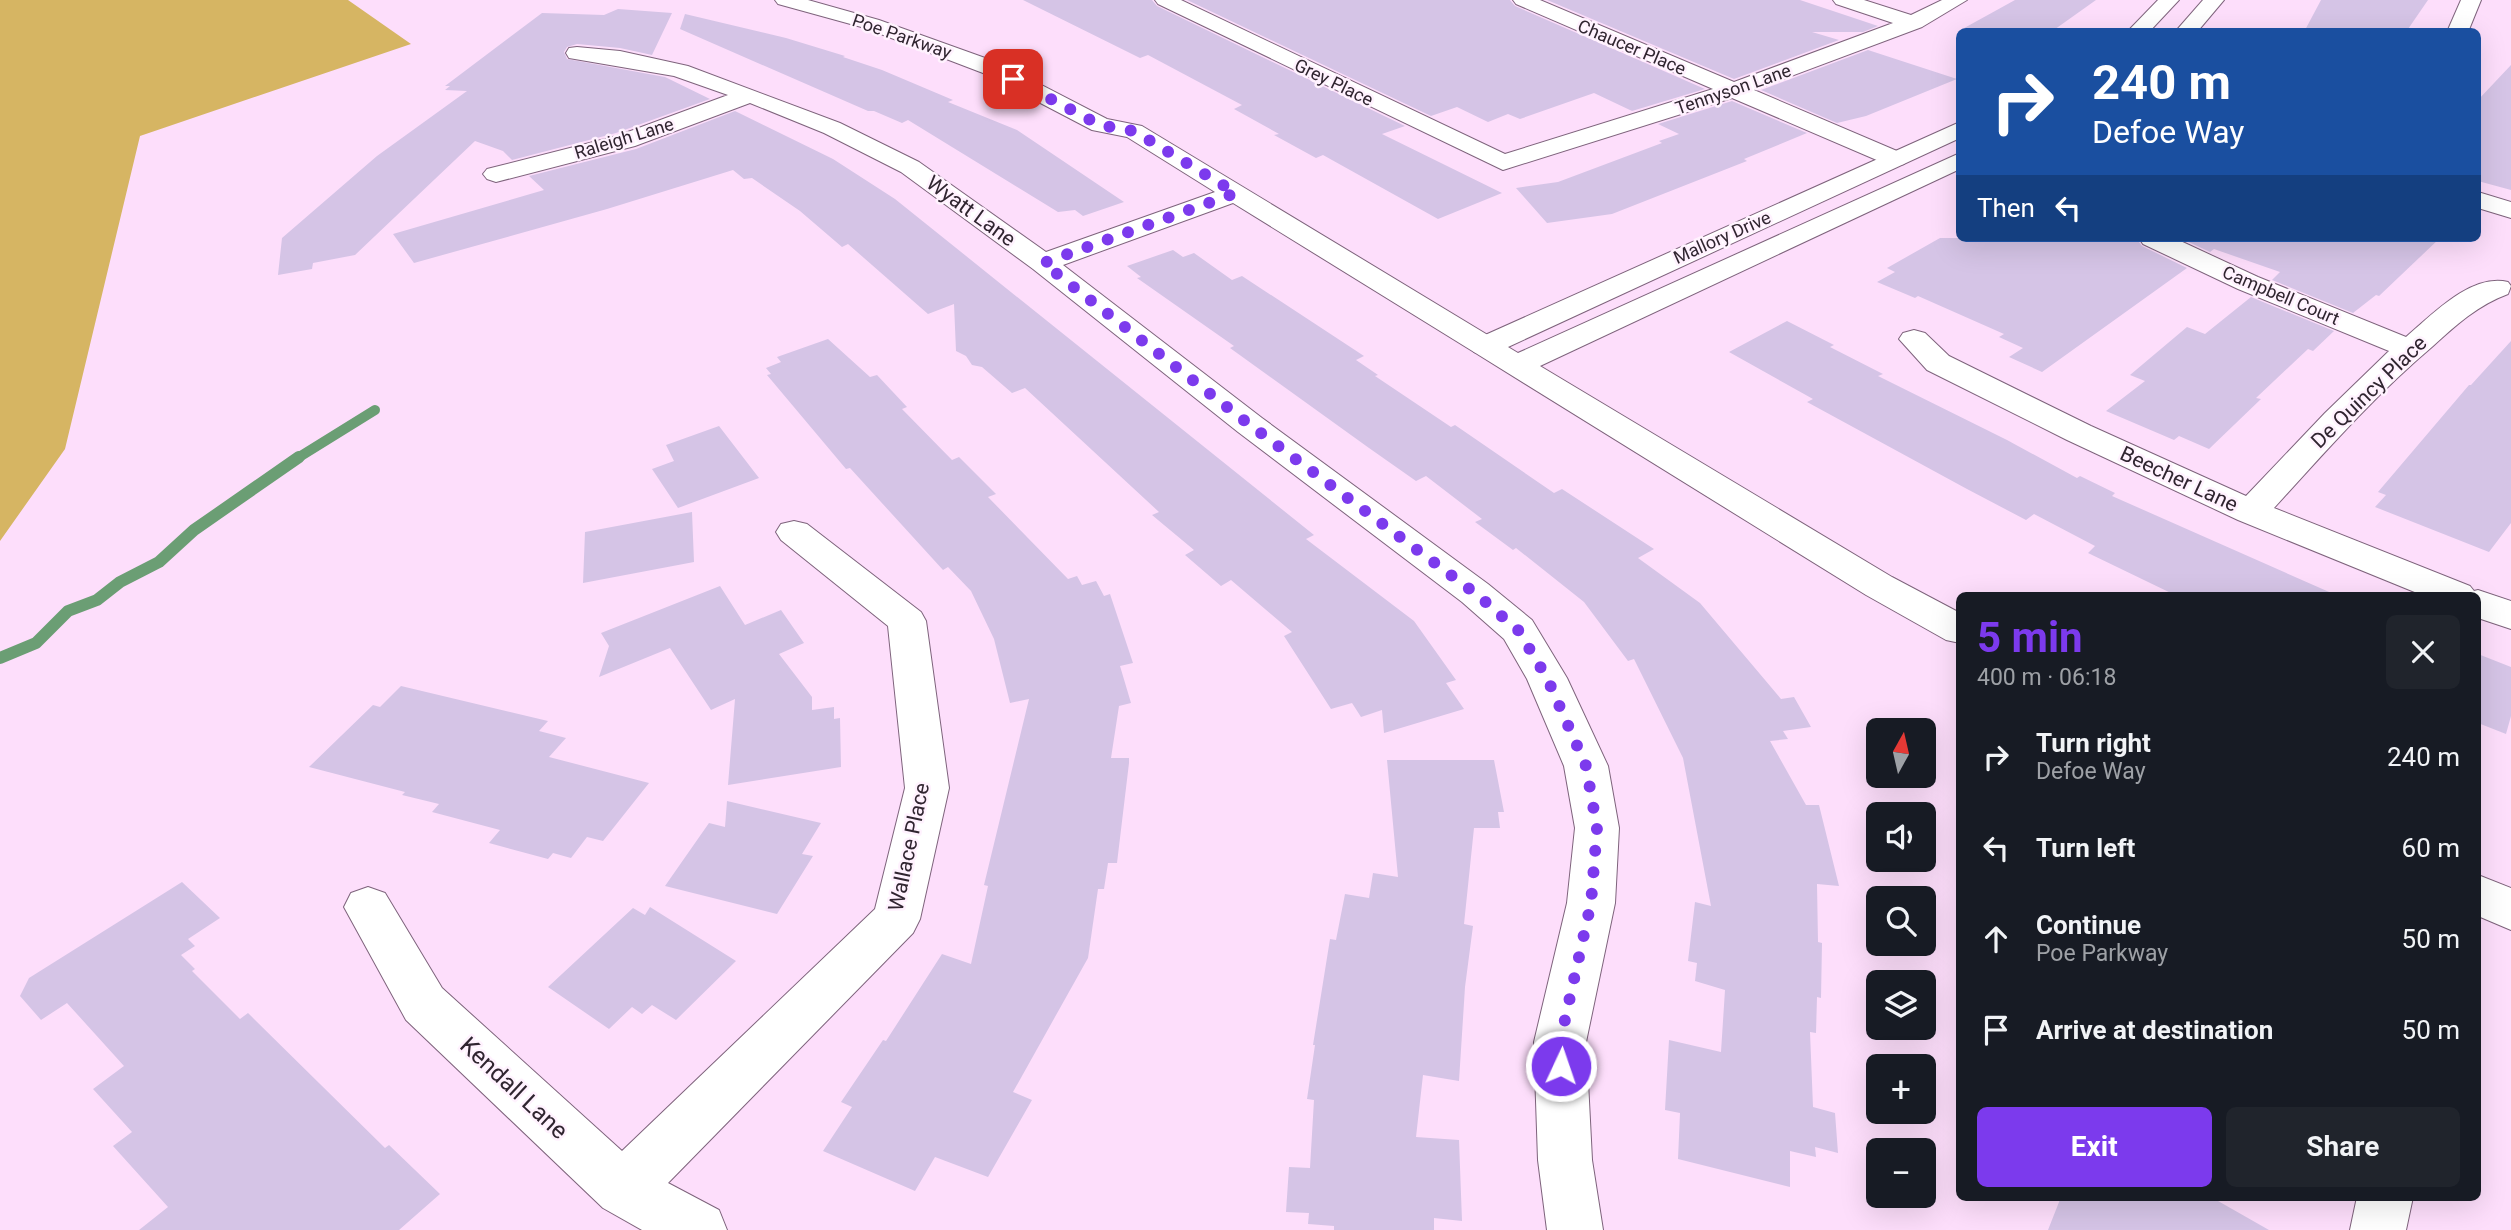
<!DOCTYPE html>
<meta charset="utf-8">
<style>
body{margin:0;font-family:Roboto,sans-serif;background:#20242c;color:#f1f3f6;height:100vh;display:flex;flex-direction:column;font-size:26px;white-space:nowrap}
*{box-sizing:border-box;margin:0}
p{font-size:23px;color:#9ea1a6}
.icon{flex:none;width:38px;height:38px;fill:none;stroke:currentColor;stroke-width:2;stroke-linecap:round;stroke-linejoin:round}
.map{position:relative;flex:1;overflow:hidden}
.details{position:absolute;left:1956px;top:592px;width:525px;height:609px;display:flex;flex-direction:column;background:#171b24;border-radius:10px;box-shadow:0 7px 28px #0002}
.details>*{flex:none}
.top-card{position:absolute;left:1956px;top:28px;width:525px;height:214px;border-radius:10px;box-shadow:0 7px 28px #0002;background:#1a4fa0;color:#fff;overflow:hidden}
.needle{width:46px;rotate:8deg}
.tools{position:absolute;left:1866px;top:718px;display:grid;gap:14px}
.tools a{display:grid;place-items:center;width:70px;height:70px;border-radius:10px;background:#171b24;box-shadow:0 7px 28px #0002;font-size:35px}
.pin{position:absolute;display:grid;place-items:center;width:60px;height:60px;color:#fff;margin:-30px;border-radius:14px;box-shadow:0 4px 10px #0006}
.me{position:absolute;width:77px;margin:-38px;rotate:3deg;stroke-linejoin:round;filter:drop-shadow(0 0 5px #0008)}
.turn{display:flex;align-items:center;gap:24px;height:147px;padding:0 21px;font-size:32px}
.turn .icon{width:91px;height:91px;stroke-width:2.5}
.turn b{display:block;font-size:49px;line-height:60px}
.then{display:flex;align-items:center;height:66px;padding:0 21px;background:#0003;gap:14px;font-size:26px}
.round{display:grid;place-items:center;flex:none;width:74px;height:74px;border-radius:10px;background:#20242c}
.headline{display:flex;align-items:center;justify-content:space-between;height:119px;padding:0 21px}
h1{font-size:42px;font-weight:700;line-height:52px;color:#7c3aed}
.primary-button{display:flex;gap:14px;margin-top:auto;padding:14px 21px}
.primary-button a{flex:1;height:80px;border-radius:10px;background:#7c3aed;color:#fff;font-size:28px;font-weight:700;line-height:80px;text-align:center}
.primary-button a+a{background:#20242c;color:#f1f3f6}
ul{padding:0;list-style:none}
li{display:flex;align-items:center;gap:21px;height:91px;padding:0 21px}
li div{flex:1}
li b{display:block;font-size:26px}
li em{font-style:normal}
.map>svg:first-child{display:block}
.green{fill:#d6b563}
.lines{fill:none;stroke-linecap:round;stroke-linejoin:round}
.stream-far1{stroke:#6b9e74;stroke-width:10}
.stream{stroke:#6b9e74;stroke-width:12}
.building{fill:#d5c4e6}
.minor-casing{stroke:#7e637c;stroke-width:2}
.secondary-casing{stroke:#7e637c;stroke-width:2}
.minor{fill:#fff;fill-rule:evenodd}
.secondary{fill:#fff;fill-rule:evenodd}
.route{stroke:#7c3aed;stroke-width:12;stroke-dasharray:0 21.6}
.labels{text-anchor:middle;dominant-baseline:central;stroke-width:5;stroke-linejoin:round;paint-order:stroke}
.far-street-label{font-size:18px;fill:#302530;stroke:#fff2fe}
.street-label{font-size:21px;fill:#302530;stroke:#fff2fe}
.near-street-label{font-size:24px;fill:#302530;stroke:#fff2fe}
</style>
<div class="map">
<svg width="2511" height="1230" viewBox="0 0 2511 1230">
<rect width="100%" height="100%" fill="#fddefb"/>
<path class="green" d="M0 0H348L411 44 140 136 65 449 0 541Z"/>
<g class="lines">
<path class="stream-far1" d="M296 459 375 410"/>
<path class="stream" d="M0 658 36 643 68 611 97 600 120 582 159 562 194 530 299 457"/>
</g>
<path class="building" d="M1023 0H1152L1157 6 1405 126 1382 134 1502 193 1438 219 1323 155 1316 158 1274 135 1279 134 1234 109 1242 105 1148 55 1140 58Z
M1187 0H1510L1515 6 1705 89 1632 111 1594 93 1520 119 1508 114 1488 122 1457 107 1431 116Z
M1547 0H1800L1878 26 1863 32H1812L1839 40 1734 79Z
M2015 0H2096L2051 32H1957Z
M2321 0H2428L2406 32H2304Z
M618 9 672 13 652 55 620 48 577 44 567 47 564 52 567 59 665 77 710 99 616 133 512 160 503 151 475 141 355 255 313 263 312 269 278 275 282 238 377 156 467 91 445 90 450 86H445L542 13 604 15Z
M685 14 786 38 845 56 843 57 882 70 953 100 948 102 1017 130 1124 202 1083 216 1075 210 1058 212 908 120 902 123 874 111H868L680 29Z
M1868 50 1957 79 1866 116 1837 123 1761 90Z
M2511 65V190L2478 181V100Z
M1732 101 1807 133 1744 159 1747 161 1612 214 1547 223 1516 188 1558 182 1662 143 1659 141 1679 134 1658 124Z
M735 111 833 159 895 199 1314 535 1306 539 1414 621 1456 680 1446 683 1464 709 1384 733 1382 710 1361 717 1352 703 1331 709 1284 636 1292 632 1231 580 1221 586 1185 555 1194 550 1152 515 1159 512 1025 388 1012 393 982 367 972 365 966 356 956 351 954 304 928 314 848 244 842 247 800 211 752 178 744 179 733 170 607 209 414 263 393 234 544 190 529 176 636 149Z
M1940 238H2136L2142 246 2187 268 2042 372 2009 357 2023 348 1999 337 2004 334 1918 296 1915 298 1877 282 1895 272 1887 268Z
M2180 238H2440L2379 296 2376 295 2353 313 2272 280 2280 272 2214 249 2210 252Z
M1173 250 1183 257 1194 253 1232 280 1242 276 1364 356 1356 360 1378 375 1375 376 1451 427 1455 425 1554 493 1562 489 1654 549 1638 558 1700 603 1781 699 1794 697 1811 727 1783 731 1788 739 1770 741 1806 805H1819L1839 886 1817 884 1818 942 1822 943 1821 998 1817 997 1816 1033 1810 1032 1813 1107 1835 1113 1838 1153 1815 1147 1816 1157 1790 1151V1187L1678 1159 1680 1113 1665 1110 1669 1040 1721 1052 1725 990 1695 981 1697 963 1688 961 1695 902 1711 906 1683 758 1634 659 1628 661 1584 602 1516 548 1513 550 1475 522 1482 519 1426 476 1416 481 1369 448 1230 348 1234 346 1137 278 1141 277 1127 266Z
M2251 297 2334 331 2313 351 2308 349 2256 398 2261 399 2209 449 2179 436 2174 440 2106 411 2145 381 2130 375 2187 327 2205 334Z
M1787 321 1834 345 1830 347 1883 374 1878 376 2007 440 2077 478 2080 476 2115 493 2112 496 2336 595H2175L2088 553 2095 546 2034 514 2026 520 1967 489 1807 402 1813 399 1729 352Z
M828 339 870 377 877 375 907 407 902 409 952 460 959 457 996 494 988 497 1068 579 1077 576 1082 585 1096 581 1104 596 1110 594 1133 663 1120 666 1131 703 1119 706 1111 758H1129V763L1117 863H1108L1104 889H1098L1088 958 1013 1092 1032 1100 988 1177 935 1157 915 1191 823 1151 852 1107 841 1102 883 1040 886 1041 942 954 971 964 988 886 984 885 1029 699 1010 703 994 639 971 591 948 567 943 570 850 468 846 469 767 375 771 374 766 368 781 362 777 357Z
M2511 341V523L2489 552 2375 507 2386 495 2378 492 2469 385H2471Z
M719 426 759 478 678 508 652 469 674 461 666 445Z
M692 512 694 562 583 583 585 532Z
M720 586 745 625 781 610 804 643 779 654 812 697V710L834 707V719L840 718 841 767 728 785 735 699 711 710 670 648 599 677 609 646 601 633Z
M2478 654 2511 667V716L2506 734 2478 723Z
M401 686 548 721 539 731 566 738 549 757 649 783 603 841 587 837 571 858 553 853 548 859 489 843 500 830 432 812 439 804 402 795 405 792 309 767 373 705 380 707Z
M1387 760H1494L1504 812H1498L1500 828H1474L1464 924 1473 926 1465 987 1459 1081 1423 1075 1416 1137 1459 1140 1462 1221 1434 1218V1230H1334V1226L1308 1224 1309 1213 1286 1212 1289 1167 1310 1168 1314 1100 1307 1099 1315 1045H1313L1330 939 1336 940 1345 894 1369 898 1373 873 1398 877Z
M727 801 821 823 802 854 813 856 777 914 665 886 709 823 725 827Z
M182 882 220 918 188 939 195 946 181 955 195 969 192 971 240 1019 248 1013 385 1148 389 1145 440 1194 399 1230H139L168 1207 113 1146 132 1132 93 1089 124 1066 67 1003 41 1020 20 996 29 978Z
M650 907 736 961 676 1020 652 1005 642 1014 632 1007 609 1029 548 987 633 908 645 915Z
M2061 1197H2211L2269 1230H2048Z"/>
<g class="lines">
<g class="minor-casing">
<path id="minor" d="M775 0H808L879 20 999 63 1107 119 1142 126 1496 340 1500 346 1496 352 1485 355 1474 352 1233 203 1063 265 1262 418 1488 584 1532 620 1567 678 1608 766 1619 828 1615 903 1586 1042 1592 1160 1603 1230H1547L1538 1160 1534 1042 1567 903 1575 828 1564 766 1527 679 1504 639 1462 602 1238 432 1033 269 901 172 824 133 750 103 635 146 496 182 487 179 483 174 487 169 617 136 728 95 674 76 569 58 566 53 569 48 577 47 620 51 688 66 840 123 919 162 1046 252 1215 192 1127 137 1092 130 983 73 865 28 778 4Z
M1155 0H1181L1505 154 1713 89 1516 4 1513 0H1540L1734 82 1893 23 1836 4 1833 0H1864L1911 15 1942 0H1967L1922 27 1754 90 1904 154 1907 159 1904 164 1895 166 1886 164 1732 98 1503 170 1158 4Z
M2461 0H2481L2468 32H2447Z
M2478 192 2511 202V218L2478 208Z
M2139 238H2174L2258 277 2406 337C2432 315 2471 273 2508 282L2511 286 2508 294C2478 305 2456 325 2433 346 2375 395 2325 452 2274 508L2470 586 2474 591 2478 590 2511 601V629L2478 618V595H2422L2238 520 2067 440 1927 370 1899 339 1903 333 1914 330 1925 333 1949 356 2091 426 2246 496 2325 413 2389 351 2238 289 2143 244Z
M794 521 807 524 921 612 926 621 949 788 920 919 913 933 668 1183 719 1210 727 1230H642L603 1208 406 1020 344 907 351 893 368 887 385 893 442 988 622 1151 875 909 905 788 888 626 781 540 776 532 781 524Z
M2357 1197H2413L2406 1230H2350Z"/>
</g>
<g class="secondary-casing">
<path id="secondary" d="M2158 0H2179L2149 32H2127Z
M2203 0H2224L2197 32H2175Z
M1960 122V138L1508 347 1518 353 1960 153V169L1540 366 1892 577 1960 613V643L1946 640 1866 595 1474 352 1470 346 1474 340Z
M2478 875 2511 888V930L2478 916Z"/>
</g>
<use href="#minor" class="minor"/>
<use href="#secondary" class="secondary"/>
</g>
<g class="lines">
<path class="route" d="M1013 79 1100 125 1134 131 1236 193 1043 263 1250 425 1475 593 1518 630 1547 678 1586 766 1597 828 1591 903 1560 1042 1561 1066"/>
</g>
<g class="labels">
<g class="far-street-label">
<text transform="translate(902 36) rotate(19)">Poe Parkway</text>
<text transform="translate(1632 47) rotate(23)">Chaucer Place</text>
<text transform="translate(1334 82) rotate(26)">Grey Place</text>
<text transform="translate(1733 89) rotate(-19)">Tennyson Lane</text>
<text transform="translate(624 138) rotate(-17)">Raleigh Lane</text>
<text transform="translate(1722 237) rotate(-24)">Mallory Drive</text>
<text transform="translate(2281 295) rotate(23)">Campbell Court</text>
</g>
<g class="street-label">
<text transform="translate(971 211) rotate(36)">Wyatt Lane</text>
<text transform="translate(2369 392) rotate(-44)">De Quincy Place</text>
<text transform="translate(2179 479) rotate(25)">Beecher Lane</text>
<text transform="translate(909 847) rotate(-78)">Wallace Place</text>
</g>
<g class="near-street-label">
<text transform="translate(514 1088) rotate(43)">Kendall Lane</text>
</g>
</g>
</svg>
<div class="tools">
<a><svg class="needle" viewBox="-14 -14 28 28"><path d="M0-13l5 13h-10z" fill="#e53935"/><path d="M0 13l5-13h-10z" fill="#9ea1a6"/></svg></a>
<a><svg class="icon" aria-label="sound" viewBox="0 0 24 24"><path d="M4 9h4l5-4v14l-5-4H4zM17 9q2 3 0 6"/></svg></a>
<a><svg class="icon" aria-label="search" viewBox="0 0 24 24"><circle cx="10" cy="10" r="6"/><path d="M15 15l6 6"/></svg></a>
<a><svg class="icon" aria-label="layers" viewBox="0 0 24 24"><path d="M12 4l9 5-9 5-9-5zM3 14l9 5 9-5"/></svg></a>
<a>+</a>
<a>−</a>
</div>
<div class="pin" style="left:1013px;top:79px;background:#d93025"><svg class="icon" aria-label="arrive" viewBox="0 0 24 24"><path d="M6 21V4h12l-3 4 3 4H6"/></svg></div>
<svg class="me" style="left:1561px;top:1066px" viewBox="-20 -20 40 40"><circle r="17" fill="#7c3aed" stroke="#fff" stroke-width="3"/><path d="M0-11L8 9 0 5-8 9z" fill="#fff"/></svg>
<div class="top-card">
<div class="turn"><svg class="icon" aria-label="right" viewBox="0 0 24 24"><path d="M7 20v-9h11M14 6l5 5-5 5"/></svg><div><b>240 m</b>Defoe Way</div></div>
<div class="then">Then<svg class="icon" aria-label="left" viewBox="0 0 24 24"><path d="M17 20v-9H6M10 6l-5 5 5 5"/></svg></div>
</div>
<section class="details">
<div class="headline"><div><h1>5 min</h1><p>400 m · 06:18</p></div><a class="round"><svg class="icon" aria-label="close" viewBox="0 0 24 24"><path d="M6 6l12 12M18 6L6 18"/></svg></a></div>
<ul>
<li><svg class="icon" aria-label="right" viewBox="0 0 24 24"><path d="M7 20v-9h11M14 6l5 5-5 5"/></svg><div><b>Turn right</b><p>Defoe Way</p></div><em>240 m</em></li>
<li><svg class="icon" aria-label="left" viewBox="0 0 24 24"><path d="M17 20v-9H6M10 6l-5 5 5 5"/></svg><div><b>Turn left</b></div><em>60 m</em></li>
<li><svg class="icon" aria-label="ahead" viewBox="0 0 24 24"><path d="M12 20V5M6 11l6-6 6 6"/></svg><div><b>Continue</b><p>Poe Parkway</p></div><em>50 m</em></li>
<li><svg class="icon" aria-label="arrive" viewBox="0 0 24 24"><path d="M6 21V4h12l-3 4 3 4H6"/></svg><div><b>Arrive at destination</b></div><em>50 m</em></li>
</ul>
<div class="primary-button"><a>Exit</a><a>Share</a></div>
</section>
</div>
